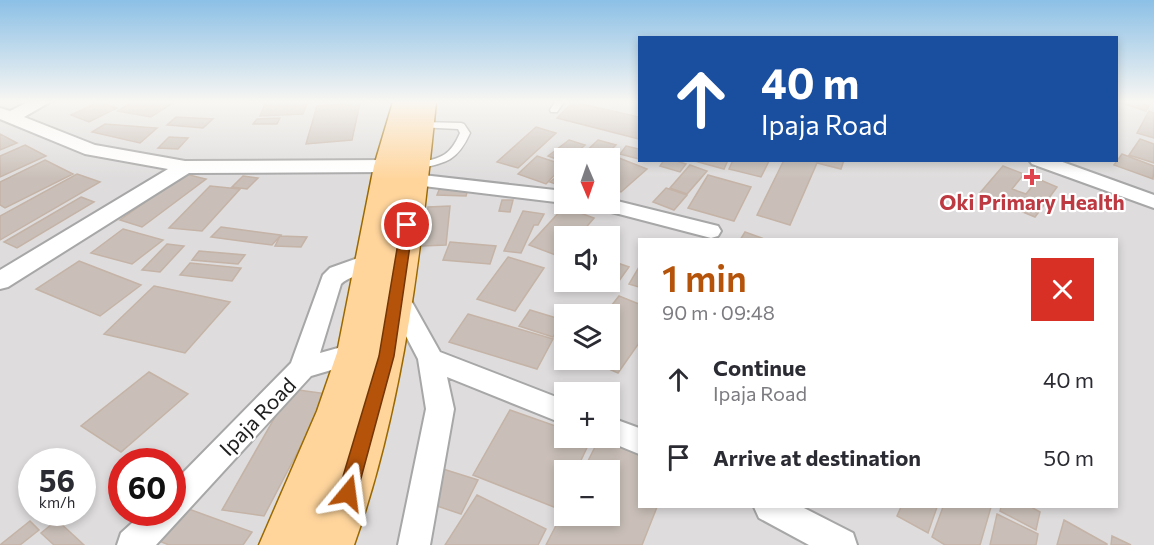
<!DOCTYPE html>
<meta charset="utf-8">
<style>
body{margin:0;font-family:Commissioner,sans-serif;background:#f2f2f3;color:#2b2b33;height:100vh;display:flex;flex-direction:column;font-size:22px;white-space:nowrap}
*{box-sizing:border-box;margin:0}
p{font-size:20px;color:#7c7c81}
.icon{flex:none;width:33px;height:33px;fill:none;stroke:currentColor;stroke-width:2;stroke-linecap:round;stroke-linejoin:round}
.map{position:relative;flex:1;overflow:hidden}
.drawer{position:absolute;left:638px;top:238px;width:480px;height:270px;display:flex;flex-direction:column;background:#fff;border-radius:0px;box-shadow:0 3px 9px #0003}
.drawer>*{flex:none}
.top-card{position:absolute;left:638px;top:36px;width:480px;height:126px;border-radius:0px;box-shadow:0 3px 9px #0003;background:#1a4fa0;color:#fff;overflow:hidden}
.needle{width:39px;rotate:178deg}
.tools{position:absolute;left:554px;top:148px;display:grid;gap:12px}
.tools a{display:grid;place-items:center;width:66px;height:66px;border-radius:0px;background:#fff;box-shadow:0 3px 9px #0003;font-size:30px}
.speed{position:absolute;left:18px;top:448px;display:flex;gap:12px;font-size:30px;font-weight:700;text-align:center}
.speed>*{display:grid;place-content:center;width:78px;height:78px;border-radius:50%;background:#fff;box-shadow:0 3px 9px #0003;line-height:1}
.speed small{font-size:15px;font-weight:400}
.speed .limit{border:9px solid #d22;background:#fff;color:#111}
.pin{position:absolute;display:grid;place-items:center;width:51px;height:51px;color:#fff;margin:-26px;border:3px solid #fff;border-radius:50%;box-shadow:0 2px 6px #0007}
.me{position:absolute;width:66px;margin:-33px;rotate:16deg;stroke-linejoin:round;filter:drop-shadow(0 0 4px #0008)}
.turn{display:flex;align-items:center;gap:21px;height:126px;padding:0 24px;font-size:27px}
.turn .icon{width:78px;height:78px;stroke-width:2.5}
.turn b{display:block;font-size:42px;line-height:51px}
.round{display:grid;place-items:center;flex:none;width:63px;height:63px;border-radius:0px;background:#f2f2f3}
.headline{display:flex;align-items:center;justify-content:space-between;height:102px;padding:0 24px}
h1{font-size:36px;font-weight:600;line-height:45px;color:#b45309}
ul{padding:0;list-style:none}
li{display:flex;align-items:center;gap:18px;height:78px;padding:0 24px}
li div{flex:1}
li b{display:block;font-size:22px}
li em{font-style:normal}
.map>svg:first-child{display:block}
.residential{fill:#dedcdc;fill-rule:evenodd}
.building{fill:#c9bfb8;stroke:#c4b3a6;stroke-width:1.5}
.lines{fill:none;stroke-linecap:round;stroke-linejoin:round}
.lane-casing{stroke:#a7a7a7;stroke-width:3}
.street-casing{stroke:#a7a7a7;stroke-width:4}
.primary-casing{stroke:#9b6900;stroke-width:3}
.lane{fill:#fff;fill-rule:evenodd}
.street{fill:#fff;fill-rule:evenodd}
.primary{fill:#ffd59c;fill-rule:evenodd}
.route{fill:#b45309;stroke:#753606;stroke-width:1.5}
.health-dot{fill:#e0444e;stroke:#fff;stroke-width:2}
.labels{text-anchor:middle;dominant-baseline:central;stroke-width:4.5;stroke-linejoin:round;paint-order:stroke}
.health-label{font-size:21px;font-weight:bold;fill:#be3a42;stroke:#fff}
.street-label{font-size:21px;fill:#202020;stroke:#fff}
</style>
<div class="map">
<svg width="1154" height="545" viewBox="0 0 1154 545">
<rect width="100%" height="100%" fill="#f1ede5"/>
<path class="residential" d="M0 102H639V160H1116V102H1154V545H0ZM564 159H609V204H564ZM564 237H609V282H564ZM639 240H1116V507H639ZM564 315H609V360H564ZM564 393H609V438H564ZM32 462H82V513H32ZM122 462H172V513H122ZM564 471H609V516H564Z"/>
<path class="building" d="M98 102 117 108 89 122 71 115Z
M132 102H174L151 117 118 111Z
M266 102H308L303 114 260 116Z
M573 102 639 117V139L557 118Z
M1119 102H1139L1149 106 1146 111Z
M360 103 352 140 306 144 317 106Z
M1149 111 1154 113V138L1137 133Z
M176 117 213 119 203 128 167 125Z
M280 118 277 124H253L257 119Z
M105 124 157 128 140 143 92 132Z
M536 127 556 133 518 168 497 162Z
M0 134 17 143 0 150Z
M169 137 188 138 178 149 158 148Z
M1140 139 1154 144V163L1129 155Z
M569 140 585 145 569 159H564V162L548 156Z
M598 140 616 145 602 159 581 156Z
M25 145 46 156 0 177V156Z
M626 146 639 149V159L620 154Z
M1122 154 1154 166 1153 179 1114 165Z
M537 156 564 165 546 184 518 174Z
M619 158 647 169 621 192 609 187V166Z
M45 160 73 174 5 208 0 205V182Z
M664 160H673L686 164 680 172 660 166Z
M691 160H728L724 169Z
M733 160H769V161L761 177 729 169Z
M784 160H844L841 169 817 163 790 225 757 215Z
M690 165 707 171 687 194 670 188Z
M1003 166 1024 174 1012 189 1026 194 1038 179 1057 187 1035 217 979 194Z
M564 171V187L550 182Z
M77 174 100 182 0 240V216Z
M185 174 206 179 142 227 120 220Z
M708 175 751 187 734 221 688 208Z
M243 176 258 178 247 189 232 187Z
M441 185H469L466 196 437 195Z
M210 186 240 189 202 231 169 228Z
M666 188 687 195 674 210 653 202Z
M81 197 94 202 17 248 4 242Z
M502 200H513L510 212 499 211Z
M450 206 446 245 422 246 428 207Z
M564 207 594 218 578 237H564V253L561 257 529 245Z
M523 211 544 214 538 225H534L521 253 504 251Z
M221 227 281 235 272 245 211 237Z
M123 229 163 240 132 264 91 253Z
M745 232 767 240H740Z
M280 236 307 237 301 247 275 246Z
M450 242 496 246 490 264 443 260Z
M167 244 184 246 160 272 142 270Z
M199 251 245 255 238 264 192 260Z
M508 257 544 268 515 311 477 299Z
M609 260 629 267 616 285 607 282Z
M79 261 141 285 100 316 36 289Z
M190 263 241 268 232 281 180 275Z
M639 267V287L629 284Z
M154 286 230 302 185 353 104 334Z
M619 296 639 304V343L618 373 589 360H609V315H604Z
M530 310 563 320 553 337 519 326Z
M468 314 553 339 537 369 449 342Z
M149 372 188 394 121 452 81 426Z
M291 389 328 394 264 516 222 510Z
M510 410 564 429V438L591 439 576 471H564V499L559 509 473 475Z
M599 439 639 455V507H657L642 545H546L564 510V516H609V471H583Z
M443 469 478 480 461 514 425 502Z
M477 495 546 529 538 545H445Z
M901 507H937L928 533 897 516Z
M943 507H991L980 545H945L932 537Z
M1001 507H1031L1040 512 1036 530 1000 511Z
M186 508 252 532 243 545H169L159 541Z
M997 514 1038 534 1036 545H990Z
M57 520 84 545H54L41 533Z
M1064 520 1107 544V545H1057Z
M30 521 39 530 20 545H0Z
M1112 536 1131 545H1111Z"/>
<g class="lines">
<g class="lane-casing">
<path id="lane" d="M555 102H564L557 112H551L550 110Z
M421 122 461 123 464 124 470 133C457 162 445 163 416 169L411 166 413 164C438 158 449 159 460 133L458 129 418 127 416 125Z"/>
</g>
<g class="street-casing">
<path id="street" d="M28 102H50L24 117 95 145 185 161 388 160 395 162 397 166 395 170 388 172 189 173 8 287 0 289V270L168 169 85 154 0 119V108L10 111Z
M1029 160H1057L1154 195V208L1032 164Z
M414 174 564 191V203L407 184 404 180 407 176Z
M609 199 718 226 721 231 718 236 711 238 596 208 593 204H609Z
M372 253 380 256 383 261C375 275 352 273 341 284L320 353 356 343 365 346 369 353 365 360 311 376 156 545H117L121 533 143 513H172V484L291 363 323 275 330 268Z
M395 284 403 286 440 352 564 400V424L447 377 454 409 430 545H398L426 409 418 359 383 292 387 286Z
M609 417 639 428V454L600 438H609Z
M754 507H802L853 533 857 545H809L759 518Z"/>
</g>
<g class="primary-casing">
<path id="primary" d="M393 102H436C421 252 404 403 354 545H259L317 411 337 353 374 166Z"/>
</g>
<use href="#lane" class="lane"/>
<use href="#street" class="street"/>
<use href="#primary" class="primary"/>
</g>
<linearGradient id="sky" x2="0" y2="1"><stop stop-color="#8cc0e6"/><stop offset="0.57" stop-color="#f9f7f3"/><stop offset="1" stop-color="#f9f7f3" stop-opacity="0"/></linearGradient>
<rect width="1154" height="179" fill="url(#sky)"/>
<path class="route" d="M407 221 413 225 394 356 357 493 354 499 348 502 341 499 338 493 379 356 401 225Z"/>
<path class="health-dot" d="M1029 168h6v6h6v6h-6v6h-6v-6h-6v-6h6z"/>
<g class="labels">
<g class="health-label">
<text x="1032" y="201">Oki Primary Health</text>
</g>
<g class="street-label">
<text transform="translate(257 416) rotate(-46)">Ipaja Road</text>
</g>
</g>
</svg>
<div class="tools">
<a><svg class="needle" viewBox="-14 -14 28 28"><path d="M0-13l5 13h-10z" fill="#e53935"/><path d="M0 13l5-13h-10z" fill="#7c7c81"/></svg></a>
<a><svg class="icon" aria-label="sound" viewBox="0 0 24 24"><path d="M4 9h4l5-4v14l-5-4H4zM17 9q2 3 0 6"/></svg></a>
<a><svg class="icon" aria-label="layers" viewBox="0 0 24 24"><path d="M12 4l9 5-9 5-9-5zM3 14l9 5 9-5"/></svg></a>
<a>+</a>
<a>−</a>
</div>
<div class="speed"><div>56<small>km/h</small></div><div class="limit">60</div></div>
<div class="pin" style="left:407px;top:225px;background:#d93025"><svg class="icon" aria-label="arrive" viewBox="0 0 24 24"><path d="M6 21V4h12l-3 4 3 4H6"/></svg></div>
<svg class="me" style="left:348px;top:493px" viewBox="-20 -20 40 40"><path d="M0-17L14 15 0 8-14 15z" fill="#b45309" stroke="#fff" stroke-width="4"/></svg>
<div class="top-card">
<div class="turn"><svg class="icon" aria-label="ahead" viewBox="0 0 24 24"><path d="M12 20V5M6 11l6-6 6 6"/></svg><div><b>40 m</b>Ipaja Road</div></div>
</div>
<section class="drawer">
<div class="headline"><div><h1>1 min</h1><p>90 m · 09:48</p></div><a class="round" style="background:#d93025;color:#fff"><svg class="icon" aria-label="close" viewBox="0 0 24 24"><path d="M6 6l12 12M18 6L6 18"/></svg></a></div>
<ul>
<li><svg class="icon" aria-label="ahead" viewBox="0 0 24 24"><path d="M12 20V5M6 11l6-6 6 6"/></svg><div><b>Continue</b><p>Ipaja Road</p></div><em>40 m</em></li>
<li><svg class="icon" aria-label="arrive" viewBox="0 0 24 24"><path d="M6 21V4h12l-3 4 3 4H6"/></svg><div><b>Arrive at destination</b></div><em>50 m</em></li>
</ul>
</section>
</div>
